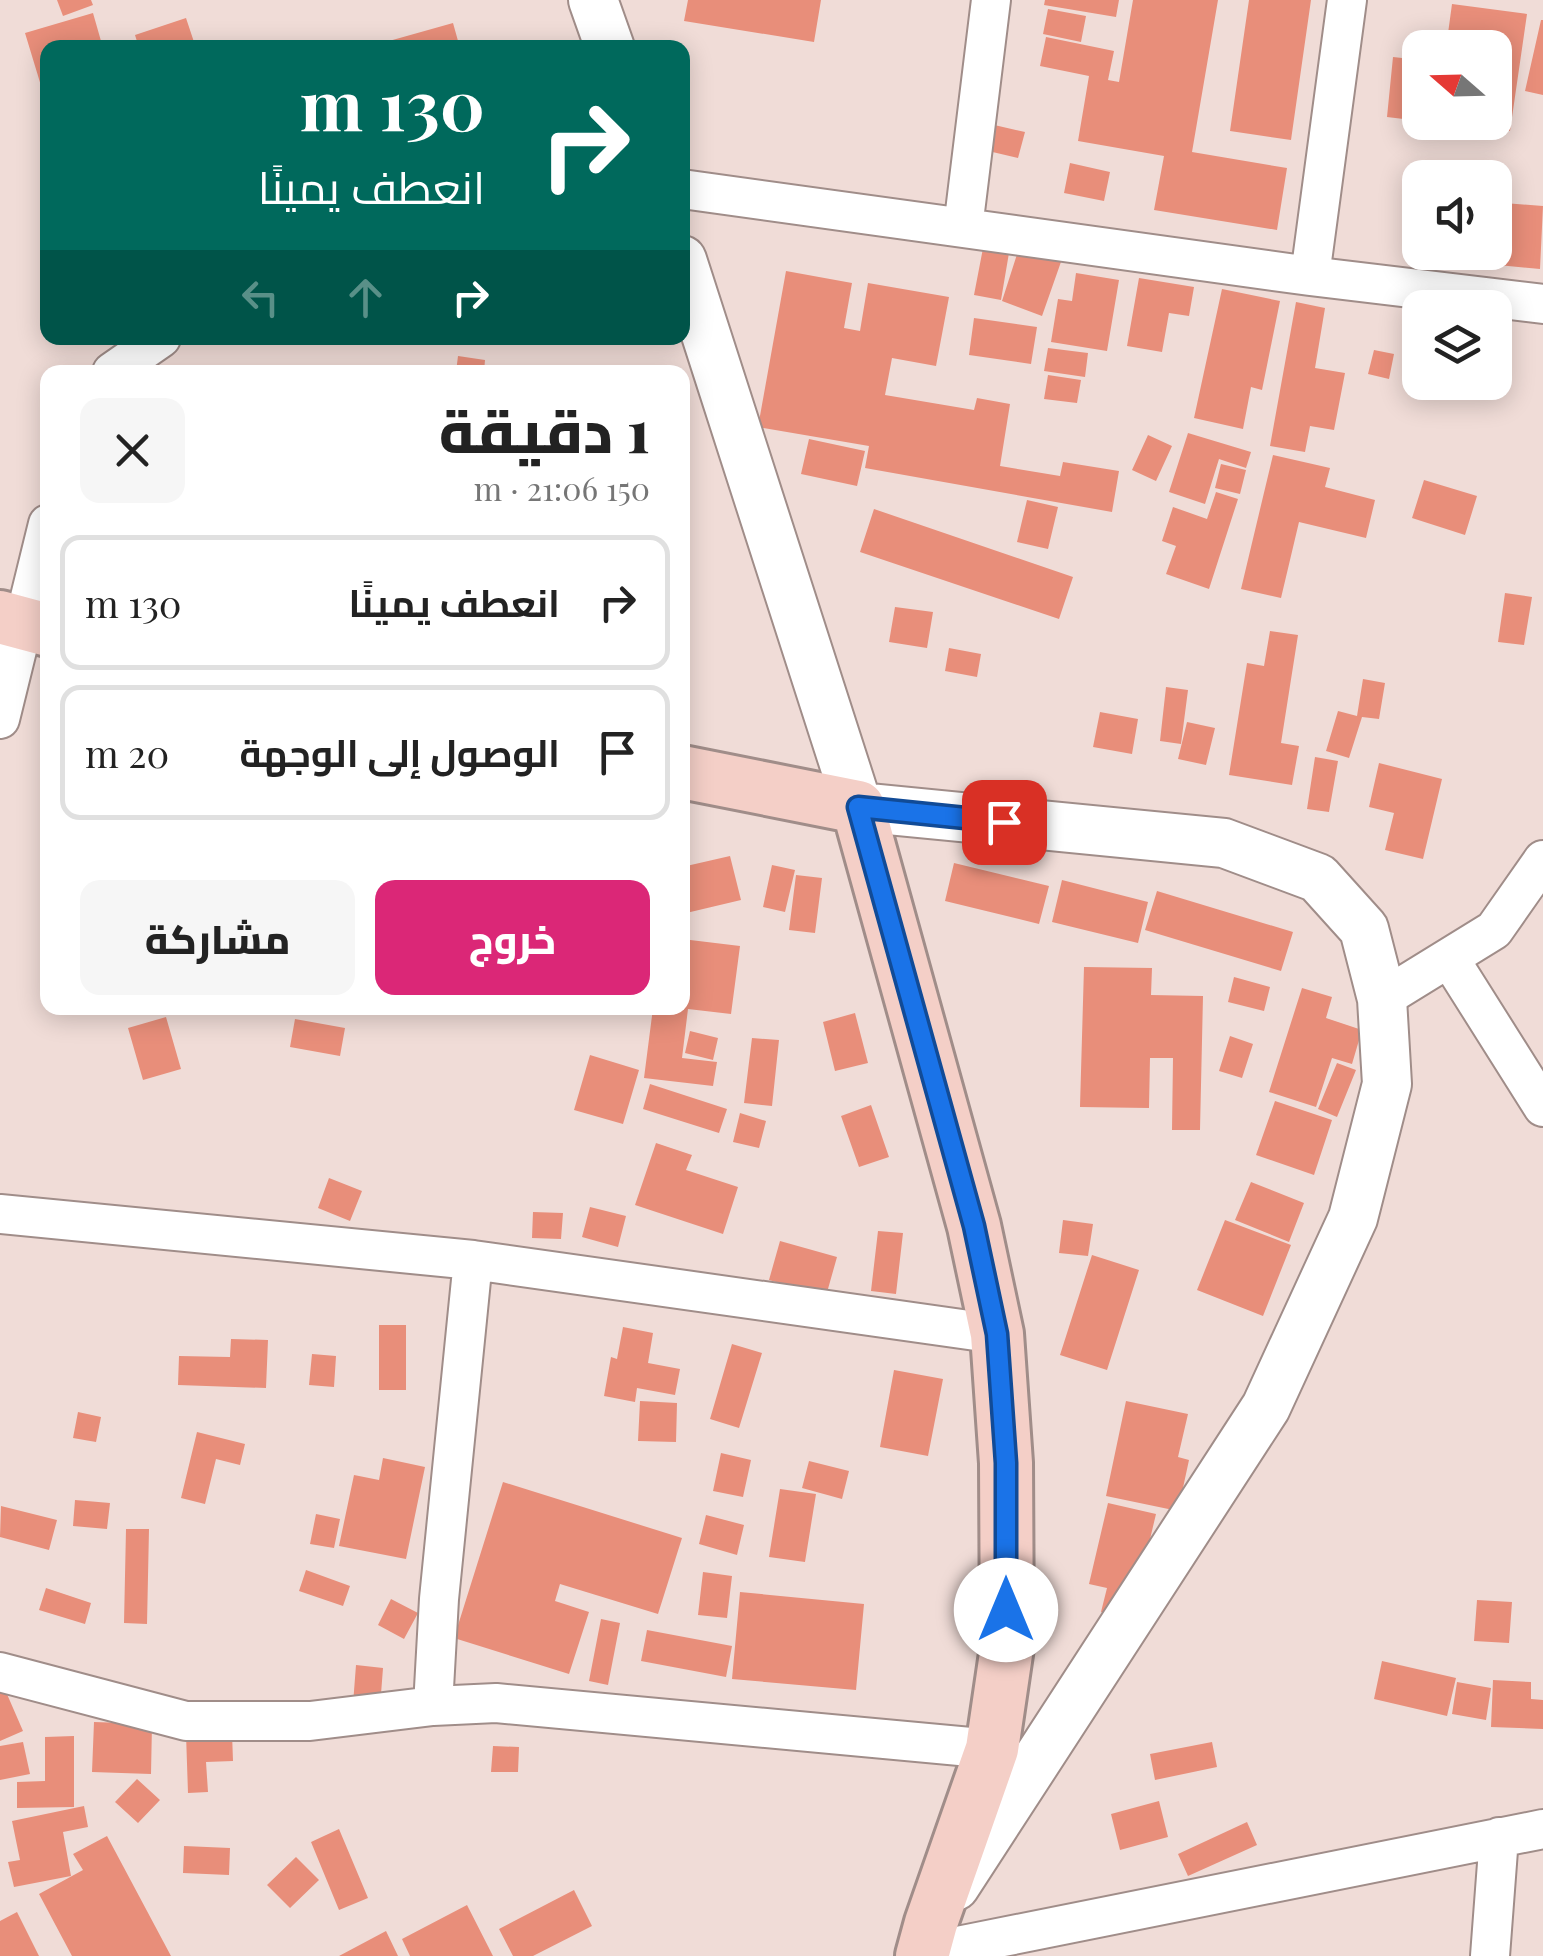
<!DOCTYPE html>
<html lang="ar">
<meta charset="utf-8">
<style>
body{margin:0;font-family:"Playfair Display",Cairo,serif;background:#f6f6f6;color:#222;direction:rtl;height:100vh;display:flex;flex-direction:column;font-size:38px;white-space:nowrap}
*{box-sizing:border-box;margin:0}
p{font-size:32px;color:#767676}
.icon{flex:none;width:55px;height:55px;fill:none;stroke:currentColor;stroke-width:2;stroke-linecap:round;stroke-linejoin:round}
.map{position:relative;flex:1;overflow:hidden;direction:ltr}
.drawer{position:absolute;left:40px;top:365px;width:650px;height:650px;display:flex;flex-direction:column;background:#fff;border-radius:20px;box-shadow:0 5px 25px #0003;direction:rtl}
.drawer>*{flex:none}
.top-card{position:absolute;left:40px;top:40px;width:650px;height:305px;border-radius:20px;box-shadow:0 5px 25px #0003;direction:rtl;background:#00695c;color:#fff;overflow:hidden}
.needle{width:65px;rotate:290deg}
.controls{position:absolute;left:1402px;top:30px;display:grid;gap:20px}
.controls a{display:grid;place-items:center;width:110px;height:110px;border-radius:20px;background:#fff;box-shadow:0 5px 25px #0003;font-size:50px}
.pin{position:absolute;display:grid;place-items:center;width:85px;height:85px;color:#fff;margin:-42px;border-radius:20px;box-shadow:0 5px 15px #0006}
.me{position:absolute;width:110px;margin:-55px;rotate:0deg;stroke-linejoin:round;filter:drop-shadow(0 0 8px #0008)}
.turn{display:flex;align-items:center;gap:35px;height:210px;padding:0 40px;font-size:45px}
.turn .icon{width:130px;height:130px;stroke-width:2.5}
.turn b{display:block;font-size:70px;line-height:85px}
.lanes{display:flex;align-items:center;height:95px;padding:0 40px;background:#0003;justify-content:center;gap:50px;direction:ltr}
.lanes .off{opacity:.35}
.round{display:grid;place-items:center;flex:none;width:105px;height:105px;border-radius:20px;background:#f6f6f6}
.overview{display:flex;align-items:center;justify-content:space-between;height:170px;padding:0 40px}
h1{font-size:60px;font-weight:800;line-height:75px}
.primary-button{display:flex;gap:20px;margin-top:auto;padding:20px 40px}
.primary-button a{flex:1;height:115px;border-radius:20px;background:#db2777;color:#fff;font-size:40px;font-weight:800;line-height:115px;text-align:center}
.primary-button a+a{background:#f6f6f6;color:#222}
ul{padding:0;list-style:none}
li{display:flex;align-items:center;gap:30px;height:135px;margin:0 20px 15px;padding:0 20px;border:5px solid #e0e0e0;border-radius:20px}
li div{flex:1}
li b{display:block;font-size:38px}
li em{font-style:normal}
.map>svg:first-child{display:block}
.building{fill:#e88e7a}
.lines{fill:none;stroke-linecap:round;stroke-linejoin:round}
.minor-casing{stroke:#a08d89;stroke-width:42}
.tertiary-casing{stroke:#a08d89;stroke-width:52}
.secondary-casing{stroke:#a08d89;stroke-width:58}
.minor{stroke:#fff;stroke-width:38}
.tertiary{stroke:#fff;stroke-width:48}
.secondary{stroke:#f4cfc7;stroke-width:52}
.route-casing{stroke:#114b97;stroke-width:25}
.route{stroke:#1a73e8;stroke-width:18}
</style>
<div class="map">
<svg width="1543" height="1956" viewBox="0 0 1543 1956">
<rect width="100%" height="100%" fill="#f0dcd7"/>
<path class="building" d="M57 0H91L93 5 63 16Z
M688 0H821L814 42 684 21Z
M1045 0H1119L1116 17 1044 5Z
M1133 0H1218L1192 152 1287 168 1277 230 1154 210 1164 156 1078 141 1089 76 1040 66 1046 37 1114 51 1108 80 1119 82Z
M1249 0H1311L1291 140 1230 131Z
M1452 4 1527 14 1510 131 1466 125V122H1495V48H1446Z
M1048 9 1086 16 1081 42 1043 34Z
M93 13 103 48H48V87L42 89 25 33Z
M186 18 196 48H139L135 35Z
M1541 20H1543V95L1525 91Z
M453 23 460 48H391L389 41Z
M1393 57 1420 60V121L1387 117Z
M990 124 1025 132 1018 158 984 150Z
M1070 163 1110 172 1104 201 1064 193Z
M1504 203 1543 206 1540 269 1498 265Z
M984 243 1010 247 1001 300 974 295Z
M1020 245 1062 259 1042 316 1002 301Z
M786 271 852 283 844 328 860 331 868 283 949 297 936 366 892 358 885 395 974 410 977 398 1010 404 1000 466 1060 476 1063 462 1119 471 1112 512 865 468 869 446 758 427Z
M1076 273 1119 280 1107 351 1051 342 1058 299 1072 301Z
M1139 278 1194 287 1189 316 1169 313 1162 352 1127 346Z
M1222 289 1280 301 1262 390 1251 387 1243 429 1194 418Z
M1296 302 1325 308 1315 368 1345 373 1334 430 1310 426 1305 452 1270 446Z
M974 318 1037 327 1031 364 969 355Z
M1048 348 1088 353 1085 377 1044 371Z
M1374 350 1394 354 1389 379 1368 374Z
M458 356 485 360 484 372H456Z
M1048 375 1081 380 1077 403 1044 399Z
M1188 433 1251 452 1246 468 1219 459 1205 504 1169 492Z
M1148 435 1172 446 1156 481 1132 470Z
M809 439 865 451 857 486 801 474Z
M1273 455 1330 468 1325 487 1375 500 1366 538 1299 522 1281 598 1241 589Z
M1221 464 1246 470 1240 494 1215 488Z
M1424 480 1477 496 1465 535 1412 518Z
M1216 492 1238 499 1209 589 1166 574 1176 546 1162 541 1173 507 1207 519Z
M1027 500 1058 507 1048 549 1017 542Z
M874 509 1073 577 1059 619 860 552Z
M1505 593 1532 597 1524 645 1498 642Z
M895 607 933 612 927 648 889 642Z
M1270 631 1298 635 1281 743 1299 746 1292 785 1229 775 1247 663 1264 666Z
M949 648 981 654 977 677 945 671Z
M1363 679 1385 683 1379 719 1362 717 1349 758 1326 751 1338 711 1357 716Z
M1166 687 1188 690 1181 744 1160 741Z
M1100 712 1138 719 1132 754 1093 747Z
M1187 722 1215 728 1206 765 1178 759Z
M1315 757 1338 761 1329 812 1307 809Z
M1379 763 1442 779 1423 859 1385 850 1394 813 1369 807Z
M730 856 741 900 682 914V867Z
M954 863 1049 886 1039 924 945 901Z
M772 865 795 870 785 912 763 907Z
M796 875 822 878 815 933 789 930Z
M1062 880 1148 902 1138 943 1052 922Z
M1157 891 1293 932 1281 971 1145 930Z
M682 939 740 946 731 1014 688 1009 682 1058 717 1062 713 1086 644 1078 653 1008H682Z
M1084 967 1152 968 1151 995 1203 996 1200 1130H1172L1173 1058H1150L1149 1108 1080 1107Z
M1234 977 1270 987 1264 1011 1228 1002Z
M1302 988 1332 997 1326 1018 1362 1030 1352 1064 1332 1058 1316 1107 1269 1092Z
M855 1013 868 1063 835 1071 823 1022Z
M166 1017 181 1069 143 1080 128 1028Z
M295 1019 345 1028 340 1056 290 1047Z
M690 1031 718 1038 713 1060 685 1053Z
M1230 1036 1253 1044 1242 1078 1219 1071Z
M752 1038 779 1040 772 1106 744 1103Z
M590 1055 639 1070 623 1124 574 1110Z
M1337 1063 1356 1070 1337 1117 1318 1109Z
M650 1084 727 1109 719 1133 643 1109Z
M1275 1101 1332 1120 1314 1175 1256 1155Z
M871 1105 889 1157 859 1167 841 1116Z
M740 1113 766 1121 759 1148 733 1142Z
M656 1143 692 1155 686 1170 738 1187 723 1234 635 1205Z
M329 1178 362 1191 350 1221 318 1208Z
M1251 1182 1304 1203 1289 1242 1235 1220Z
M590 1207 626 1216 618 1247 582 1237Z
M533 1212 563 1213 561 1239 532 1238Z
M1063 1220 1093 1224 1088 1256 1059 1253Z
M1225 1220 1291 1245 1263 1316 1197 1290Z
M878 1231 903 1233 896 1294 871 1291Z
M780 1241 837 1257 826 1296 769 1280Z
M1092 1255 1139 1270 1107 1370 1060 1355Z
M379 1325H406V1390H379Z
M623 1327 653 1333 648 1363 680 1369 675 1395 637 1388 635 1402 604 1396 611 1357 617 1359Z
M231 1339 268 1340 266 1388 178 1385 179 1356 230 1357Z
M732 1344 762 1353 739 1428 710 1419Z
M312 1354 336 1356 334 1387 309 1385Z
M894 1370 943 1379 928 1456 880 1447Z
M640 1401 677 1403 676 1442 638 1441Z
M1126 1401 1188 1414 1178 1457 1189 1460 1178 1511 1106 1496Z
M78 1412 101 1417 96 1442 73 1438Z
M197 1432 245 1444 240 1465 216 1459 205 1504 181 1498Z
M721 1453 751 1460 743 1497 713 1491Z
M383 1458 425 1467 406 1559 339 1546 354 1475 379 1480Z
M809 1461 849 1471 842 1499 802 1488Z
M503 1482 682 1538 658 1614 560 1584 555 1601 589 1612 569 1674 454 1638Z
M780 1489 816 1494 805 1562 769 1557Z
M75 1500 110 1503 107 1529 73 1526Z
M1108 1503 1156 1514 1131 1619 1101 1612 1107 1588 1089 1584Z
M1 1506 57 1520 49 1550 0 1537Z
M316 1514 340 1519 334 1548 310 1544Z
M706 1515 744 1525 737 1555 699 1544Z
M126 1529H149L147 1624 124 1623Z
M306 1570 350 1586 343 1606 299 1591Z
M703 1572 732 1576 727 1618 698 1615Z
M46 1588 91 1603 85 1624 39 1610Z
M740 1592 864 1604 856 1690 732 1679Z
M391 1599 418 1613 404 1639 378 1625Z
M1477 1600 1512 1602 1509 1643 1474 1641Z
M601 1619 620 1623 608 1685 589 1681Z
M647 1630 732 1646 726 1677 641 1661Z
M1382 1661 1456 1678 1447 1716 1374 1699Z
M356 1665 383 1668 379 1720 352 1717Z
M0 1678 23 1731 0 1741Z
M1493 1680 1531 1682V1699L1543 1700V1729L1491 1727Z
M1457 1682 1491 1688 1486 1720 1452 1714Z
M94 1722 152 1724 151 1774 92 1772Z
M232 1733 233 1761 206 1762 208 1792 188 1793 186 1734Z
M74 1736V1807L17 1808V1782L45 1781V1737Z
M23 1742 30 1774 0 1780V1746Z
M1212 1742 1217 1767 1155 1780 1150 1754Z
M493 1746 519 1747 518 1772H491Z
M137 1779 160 1800 138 1823 115 1802Z
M1159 1801 1168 1837 1120 1850 1111 1814Z
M84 1806 88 1827 63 1832 71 1876 14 1887 8 1862 20 1860 12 1821Z
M1247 1822 1257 1845 1188 1876 1178 1854Z
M339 1829 368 1898 339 1910 311 1842Z
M107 1836 171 1956H72L39 1894 83 1870 73 1854Z
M184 1846 230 1848 229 1875 183 1873Z
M296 1857 319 1880 290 1908 267 1885Z
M574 1890 592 1926 533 1956H513L499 1929Z
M467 1905 493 1956H410L402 1939Z
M17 1912 39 1956H0V1921Z
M386 1931 398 1956H339Z"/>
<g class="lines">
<g class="minor-casing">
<path id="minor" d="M682 189 1310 276 1543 304
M963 228 991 0
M1310 276 1347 0
M112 372 161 338
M0 719 48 524
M1449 958 1543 1107
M1382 999 1494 930 1543 860
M0 1214 473 1260 997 1334
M0 1672 186 1721H310L433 1706 496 1703 992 1749
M433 1706 439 1599 473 1260
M923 1953 1543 1829
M1490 1956 1499 1837"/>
</g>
<g class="tertiary-casing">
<path id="tertiary" d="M593 0 610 48
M682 260 858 807 1224 843 1318 878 1364 929 1382 999 1387 1084 1353 1218 1266 1407 955 1886"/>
</g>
<g class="secondary-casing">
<path id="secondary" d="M0 617 48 630
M682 772 858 807 974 1226 997 1334 1006 1463 1007 1647 992 1749 931 1923 922 1956"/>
</g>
<use href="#minor" class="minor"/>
<use href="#tertiary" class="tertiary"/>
<use href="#secondary" class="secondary"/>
</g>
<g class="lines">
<g class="route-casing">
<path id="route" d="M1004 822 858 807 974 1226 997 1334 1006 1463V1610"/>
</g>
<use href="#route" class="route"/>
</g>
</svg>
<div class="controls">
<a><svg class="needle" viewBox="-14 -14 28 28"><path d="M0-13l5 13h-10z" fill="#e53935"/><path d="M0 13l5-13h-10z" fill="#767676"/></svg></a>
<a><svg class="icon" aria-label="sound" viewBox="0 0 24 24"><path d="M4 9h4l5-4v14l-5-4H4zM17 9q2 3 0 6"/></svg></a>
<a><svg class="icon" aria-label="layers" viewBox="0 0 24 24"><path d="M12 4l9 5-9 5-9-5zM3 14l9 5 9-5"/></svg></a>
</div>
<div class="pin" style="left:1004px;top:822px;background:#d93025"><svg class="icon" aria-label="arrive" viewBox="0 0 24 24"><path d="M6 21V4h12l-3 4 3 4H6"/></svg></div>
<svg class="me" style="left:1006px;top:1610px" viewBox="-20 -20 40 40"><circle r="19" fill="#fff"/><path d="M0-13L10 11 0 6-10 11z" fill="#1a73e8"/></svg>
<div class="top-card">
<div class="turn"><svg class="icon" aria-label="right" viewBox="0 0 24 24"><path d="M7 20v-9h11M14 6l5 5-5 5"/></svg><div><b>130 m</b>انعطف يمينًا</div></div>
<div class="lanes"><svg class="icon off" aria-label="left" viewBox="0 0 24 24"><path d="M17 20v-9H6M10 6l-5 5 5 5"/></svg><svg class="icon off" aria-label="ahead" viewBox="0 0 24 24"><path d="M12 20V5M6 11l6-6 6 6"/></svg><svg class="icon" aria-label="right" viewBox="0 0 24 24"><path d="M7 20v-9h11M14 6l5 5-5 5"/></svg></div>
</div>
<section class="drawer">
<div class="overview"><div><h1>1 دقيقة</h1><p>150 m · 21:06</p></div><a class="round"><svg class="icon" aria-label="close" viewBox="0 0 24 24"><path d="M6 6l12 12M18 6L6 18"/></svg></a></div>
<ul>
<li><svg class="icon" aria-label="right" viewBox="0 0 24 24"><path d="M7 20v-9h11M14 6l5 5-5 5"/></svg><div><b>انعطف يمينًا</b></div><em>130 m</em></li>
<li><svg class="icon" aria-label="arrive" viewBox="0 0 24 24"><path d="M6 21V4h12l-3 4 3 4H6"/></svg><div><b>الوصول إلى الوجهة</b></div><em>20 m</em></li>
</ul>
<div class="primary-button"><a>خروج</a><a>مشاركة</a></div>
</section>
</div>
